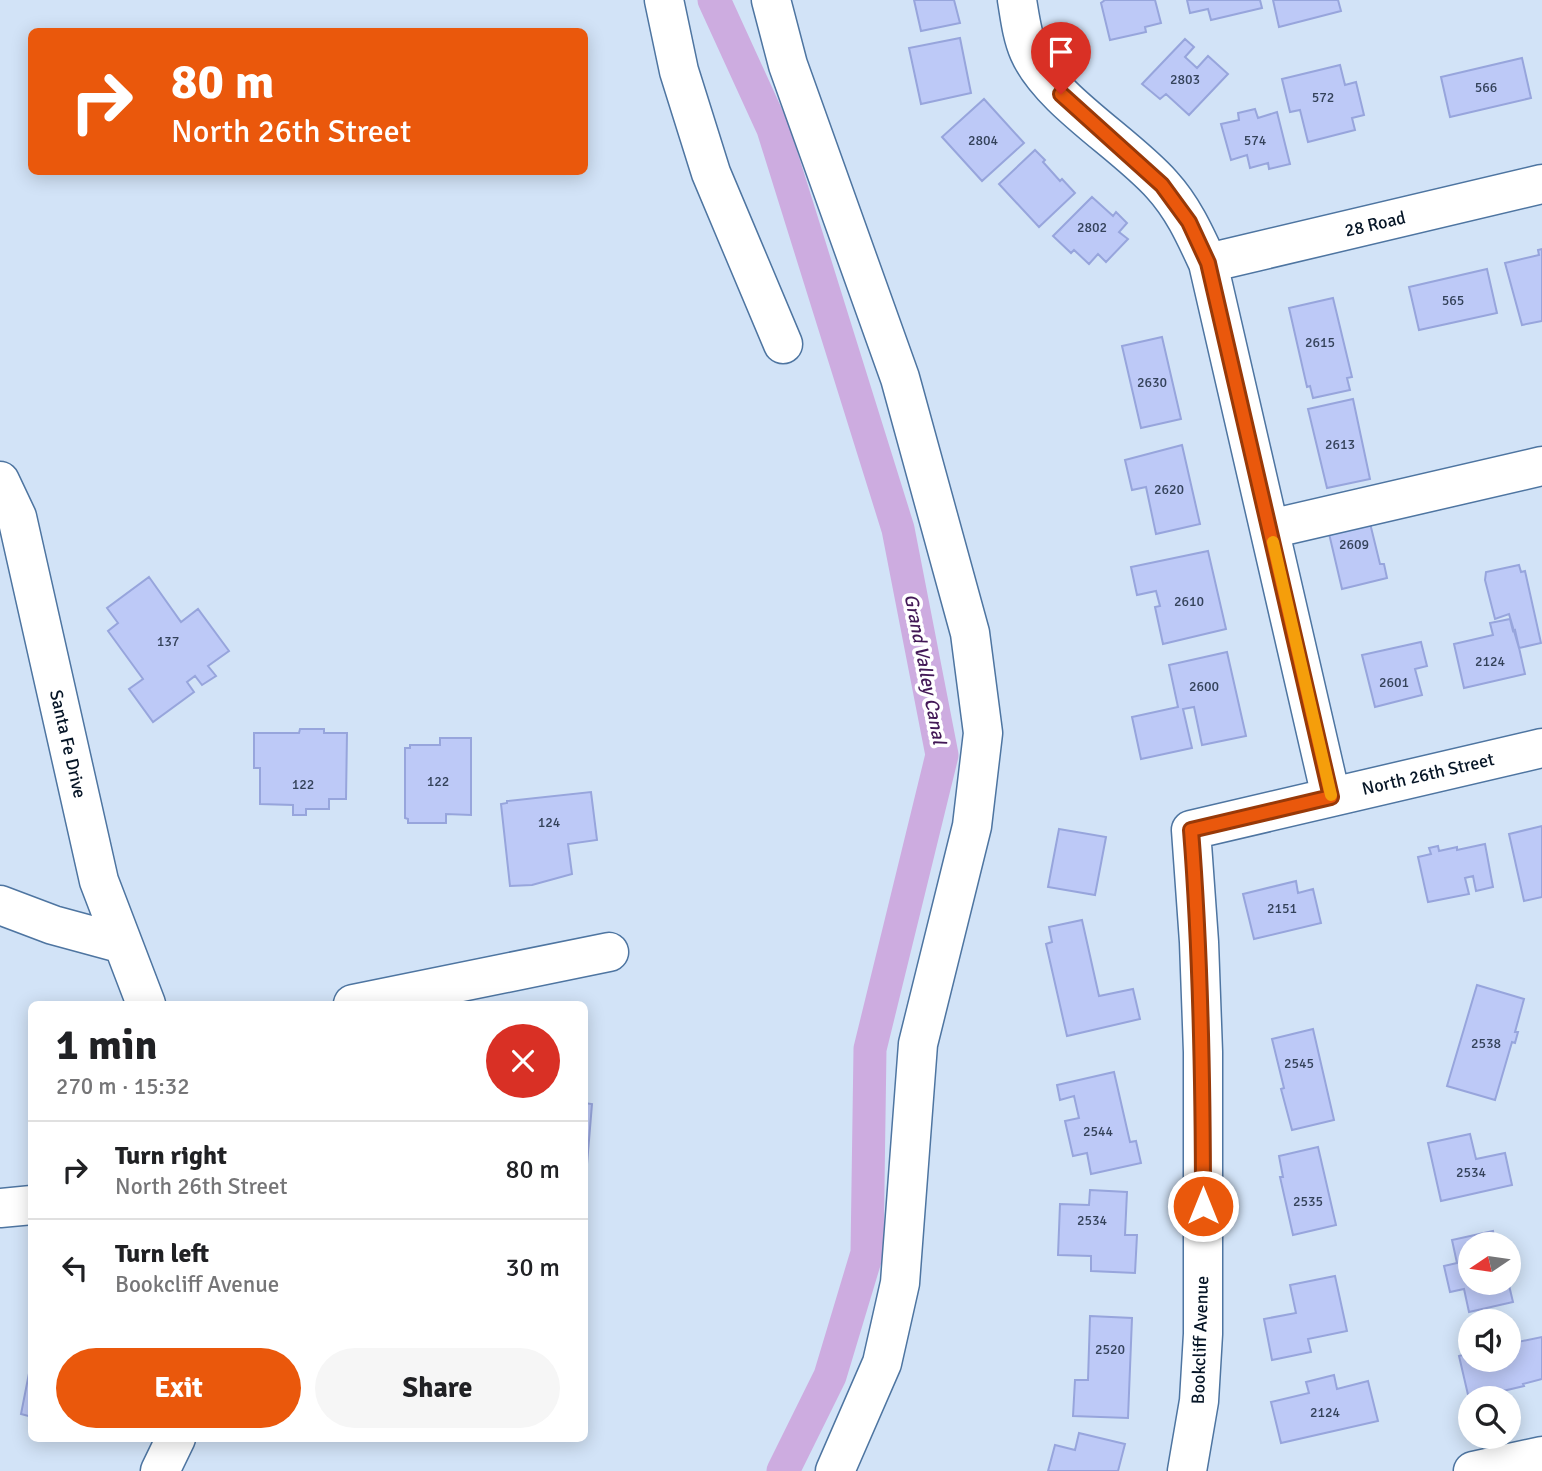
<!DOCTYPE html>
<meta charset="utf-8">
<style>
body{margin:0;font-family:Signika,sans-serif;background:#f6f6f6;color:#202124;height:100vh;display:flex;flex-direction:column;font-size:26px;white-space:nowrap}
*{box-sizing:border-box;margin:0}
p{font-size:23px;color:#757577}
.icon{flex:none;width:38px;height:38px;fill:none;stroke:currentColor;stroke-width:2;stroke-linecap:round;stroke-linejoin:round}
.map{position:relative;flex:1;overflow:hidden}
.sheet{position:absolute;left:28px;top:1001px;width:560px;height:441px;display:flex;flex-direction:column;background:#fff;border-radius:10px;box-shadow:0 4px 18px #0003}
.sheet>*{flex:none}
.top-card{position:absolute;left:28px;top:28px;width:560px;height:147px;border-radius:10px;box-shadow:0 4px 18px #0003;background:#ea580c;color:#fff;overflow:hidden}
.needle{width:46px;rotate:257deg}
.fabs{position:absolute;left:1458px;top:1232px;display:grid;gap:14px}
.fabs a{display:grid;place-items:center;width:63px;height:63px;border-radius:50%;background:#fff;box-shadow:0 4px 18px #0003;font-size:35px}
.pin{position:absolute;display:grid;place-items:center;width:60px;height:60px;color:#fff;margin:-72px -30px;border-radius:50% 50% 50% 0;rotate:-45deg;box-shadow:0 0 7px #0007}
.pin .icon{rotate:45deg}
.me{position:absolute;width:77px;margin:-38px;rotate:0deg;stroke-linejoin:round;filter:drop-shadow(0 0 5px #0008)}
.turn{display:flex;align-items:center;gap:24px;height:147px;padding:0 28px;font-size:32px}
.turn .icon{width:91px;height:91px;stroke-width:2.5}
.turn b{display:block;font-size:49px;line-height:60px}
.round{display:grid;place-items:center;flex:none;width:74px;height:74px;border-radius:37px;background:#f6f6f6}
.headline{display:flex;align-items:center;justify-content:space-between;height:119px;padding:0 28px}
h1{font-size:42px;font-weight:800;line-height:52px}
.primary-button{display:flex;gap:14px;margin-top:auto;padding:14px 28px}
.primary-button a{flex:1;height:80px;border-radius:42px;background:#ea580c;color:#fff;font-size:28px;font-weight:800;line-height:80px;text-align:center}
.primary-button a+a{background:#f6f6f6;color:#202124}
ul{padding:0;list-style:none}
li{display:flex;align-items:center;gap:21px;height:98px;padding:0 28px;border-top:2px solid #e0e0e0}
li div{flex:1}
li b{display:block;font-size:26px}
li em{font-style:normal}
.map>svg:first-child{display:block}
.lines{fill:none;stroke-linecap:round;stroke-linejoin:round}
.canal{stroke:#cdace0;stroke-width:33}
.building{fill:#bdc9f7;stroke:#97a5dc;stroke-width:2}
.minor-casing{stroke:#4e75a1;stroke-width:41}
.minor{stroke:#fff;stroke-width:38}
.route-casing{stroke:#983908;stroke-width:18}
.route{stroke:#ea580c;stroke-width:12}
.slow{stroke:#f59e0b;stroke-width:12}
.labels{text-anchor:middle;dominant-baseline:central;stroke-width:7;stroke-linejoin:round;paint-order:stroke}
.number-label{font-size:14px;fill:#34425a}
.street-label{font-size:18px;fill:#061526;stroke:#fff}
.water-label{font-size:19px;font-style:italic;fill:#421856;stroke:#fff}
</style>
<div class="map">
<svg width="1542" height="1471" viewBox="0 0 1542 1471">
<rect width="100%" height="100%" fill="#d2e3f7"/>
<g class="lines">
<path class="canal" d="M714 0 773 129 898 529 942 755 870 1049 867 1253 830 1376 783 1471"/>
</g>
<path class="building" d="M914 0H954L960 23 921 31Z
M1105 0H1155L1161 23 1145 27 1146 32 1110 40 1101 3Z
M1187 0H1260L1262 8 1211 20 1208 9 1190 13Z
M1273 0H1338L1341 11 1279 27Z
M960 38 971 93 921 104 909 48Z
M1185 39 1194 47 1185 57 1197 68 1208 56 1228 74 1189 115 1166 94 1160 99 1142 84Z
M1522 58 1531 98 1450 117 1441 77Z
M1340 65 1345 85 1356 82 1364 115 1352 118 1355 130 1308 142 1300 110 1290 112 1282 79Z
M984 99 1024 143 982 181 942 137Z
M1255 109 1258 118 1277 112 1290 164 1269 169 1268 163 1250 168 1247 155 1231 160 1221 124 1239 120 1238 113Z
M1035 150 1045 160 1043 162 1060 181 1062 179 1075 193 1039 227 999 184Z
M1092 197 1113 216 1116 212 1127 223 1119 232 1128 239 1106 262 1098 254 1089 264 1074 250 1071 253 1053 236Z
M1542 249V321L1522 325 1505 263 1539 255 1538 250Z
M1487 269 1497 313 1419 330 1409 287Z
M1333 298 1352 377 1347 378 1350 390 1313 398 1310 386 1307 387 1289 308Z
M1162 337 1181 419 1141 428 1122 346Z
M1353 399 1370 479 1327 488 1308 409Z
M1182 445 1200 524 1156 534 1146 487 1132 490 1125 460Z
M1368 515 1380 564H1384L1387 578 1342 589 1327 525Z
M1208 551 1226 629 1163 644 1155 607 1160 606 1156 591 1137 595 1131 567Z
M1519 565 1521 572 1525 571 1541 643 1519 648 1509 614 1495 619 1485 580 1486 572Z
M149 577 181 622 198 609 229 651 208 666 216 676 202 685 195 676 187 682 194 692 153 722 129 689 143 679 108 631 118 623 107 608Z
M1510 619 1513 631 1515 630 1525 674 1464 688 1454 644 1493 635 1490 623Z
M1421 642 1427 666 1415 669 1422 695 1375 707 1362 655Z
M1227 652 1246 736 1202 745 1194 707 1183 709 1192 748 1141 759 1132 717 1178 707 1169 665Z
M300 729H324V733H347L346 799H329V809H306V815H293V805L260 804V768H254V733H299Z
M440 738H471V815L446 814V823H408V819L405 818V748H410V745H440Z
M591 792 597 840 568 844 572 874 532 885 510 886 501 804 507 803V801Z
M1542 826V897L1524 901 1509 834Z
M1059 829 1106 837 1095 895 1048 887Z
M1485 844 1493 887 1476 891 1473 876 1465 878 1469 894 1428 902 1418 857 1431 854 1429 848 1438 846 1439 851 1457 847V850Z
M1296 881 1298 893 1313 889 1321 923 1254 939 1243 894Z
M1082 920 1099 996 1133 989 1140 1019 1067 1036 1046 944 1052 942 1049 927Z
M1477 985 1524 999 1515 1032H1518L1515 1043 1512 1042 1495 1100 1447 1086Z
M1313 1029 1334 1120 1292 1130 1281 1089 1284 1088 1272 1039Z
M1114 1072 1130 1142 1136 1141 1141 1163 1091 1174 1087 1153 1073 1156 1065 1121 1079 1118 1074 1096 1060 1100 1057 1085Z
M584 1103 592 1104 587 1164 584 1167Z
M1470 1134 1476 1159 1505 1153 1512 1185 1441 1201 1428 1143Z
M1318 1147 1336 1225 1293 1235 1280 1177H1283L1279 1156Z
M1090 1190 1127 1192 1125 1235H1137L1135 1273 1091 1271V1256L1058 1255 1060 1204 1089 1205Z
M1493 1231 1495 1244H1470V1283L1508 1281 1513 1302 1469 1312 1464 1289 1450 1292 1444 1266 1457 1263 1452 1240Z
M1335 1276 1347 1331 1308 1339 1311 1352 1272 1360 1264 1319 1296 1313 1290 1285Z
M1090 1316 1132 1318 1128 1418 1073 1416 1075 1380H1088Z
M1542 1337V1379L1523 1384 1524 1386 1469 1399 1459 1356 1470 1353V1360H1508V1344Z
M31 1363H32V1417L21 1414Z
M1334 1375 1337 1389 1368 1381 1378 1421 1281 1443 1271 1402 1309 1393 1306 1382Z
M1079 1433 1125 1444 1118 1471H1048L1055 1445 1075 1450Z"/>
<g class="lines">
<g class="minor-casing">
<path id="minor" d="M664 0 679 71 711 173 783 344
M771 0 788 65 900 378 970 633 983 733 972 826 918 1044 900 1283 882 1363 835 1471
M1017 0C1020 18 1022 36 1029 52 1050 100 1126 144 1162 185 1183 208 1195 235 1208 263L1331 797
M1208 263 1542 184
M0 481 17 517 99 881 146 1004
M1270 529 1542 466
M0 905 53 925 123 944
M353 1004 609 952
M0 1208 32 1205
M160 1471 176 1438
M1187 1471 1199 1401 1203 1334V1052L1199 942 1191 830 1542 748
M1473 1471 1542 1456"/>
</g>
<use href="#minor" class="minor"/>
</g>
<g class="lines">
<g class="route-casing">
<path id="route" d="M1061 94 1162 185 1189 222 1208 263 1331 797 1191 830C1201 956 1203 1081 1203 1206"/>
</g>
<use href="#route" class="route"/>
<path class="slow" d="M1273 542 1331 795"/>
</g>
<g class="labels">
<g class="number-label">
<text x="1185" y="79">2803</text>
<text x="1486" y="87">566</text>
<text x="1323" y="97">572</text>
<text x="983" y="140">2804</text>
<text x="1255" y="140">574</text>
<text x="1092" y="227">2802</text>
<text x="1453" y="300">565</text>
<text x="1320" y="342">2615</text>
<text x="1152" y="382">2630</text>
<text x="1340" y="444">2613</text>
<text x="1169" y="489">2620</text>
<text x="1354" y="544">2609</text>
<text x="1189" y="601">2610</text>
<text x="168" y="641">137</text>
<text x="1490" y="661">2124</text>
<text x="1394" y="682">2601</text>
<text x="1204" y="686">2600</text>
<text x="438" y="781">122</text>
<text x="303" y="784">122</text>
<text x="549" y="822">124</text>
<text x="1282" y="908">2151</text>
<text x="1486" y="1043">2538</text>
<text x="1299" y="1063">2545</text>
<text x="1098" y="1131">2544</text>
<text x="1471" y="1172">2534</text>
<text x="1308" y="1201">2535</text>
<text x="1092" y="1220">2534</text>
<text x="1110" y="1349">2520</text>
<text x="1325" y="1412">2124</text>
</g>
<g class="street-label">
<text transform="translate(1375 224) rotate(-13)">28 Road</text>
<text transform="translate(68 744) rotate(77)">Santa Fe Drive</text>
<text transform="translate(1428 774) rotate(-13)">North 26th Street</text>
<text transform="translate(1200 1340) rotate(-88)">Bookcliff Avenue</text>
</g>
<g class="water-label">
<text transform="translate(925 669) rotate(79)">Grand Valley Canal</text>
</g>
</g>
</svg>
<div class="fabs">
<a><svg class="needle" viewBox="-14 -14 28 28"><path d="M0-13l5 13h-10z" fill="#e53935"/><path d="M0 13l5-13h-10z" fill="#757577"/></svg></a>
<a><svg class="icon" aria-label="sound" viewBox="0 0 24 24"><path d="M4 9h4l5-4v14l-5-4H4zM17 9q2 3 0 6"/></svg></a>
<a><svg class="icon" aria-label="search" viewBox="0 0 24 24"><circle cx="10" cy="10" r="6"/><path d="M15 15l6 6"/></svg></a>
</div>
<div class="pin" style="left:1061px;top:94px;background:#d93025"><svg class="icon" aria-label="arrive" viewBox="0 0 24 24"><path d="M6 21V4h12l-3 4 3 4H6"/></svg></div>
<svg class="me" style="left:1203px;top:1206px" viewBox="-20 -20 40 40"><circle r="17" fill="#ea580c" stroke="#fff" stroke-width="3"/><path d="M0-11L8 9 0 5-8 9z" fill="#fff"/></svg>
<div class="top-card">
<div class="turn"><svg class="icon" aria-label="right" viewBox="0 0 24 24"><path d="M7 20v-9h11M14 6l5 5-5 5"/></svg><div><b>80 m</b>North 26th Street</div></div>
</div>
<section class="sheet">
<div class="headline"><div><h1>1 min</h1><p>270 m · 15:32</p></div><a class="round" style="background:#d93025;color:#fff"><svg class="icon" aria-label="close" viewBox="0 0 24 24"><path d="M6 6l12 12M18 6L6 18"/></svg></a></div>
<ul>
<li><svg class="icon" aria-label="right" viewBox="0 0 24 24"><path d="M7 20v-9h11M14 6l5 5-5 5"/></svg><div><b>Turn right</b><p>North 26th Street</p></div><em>80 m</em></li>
<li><svg class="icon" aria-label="left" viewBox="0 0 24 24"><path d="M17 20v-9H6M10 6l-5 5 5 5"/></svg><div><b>Turn left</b><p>Bookcliff Avenue</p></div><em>30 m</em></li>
</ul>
<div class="primary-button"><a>Exit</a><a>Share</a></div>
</section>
</div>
